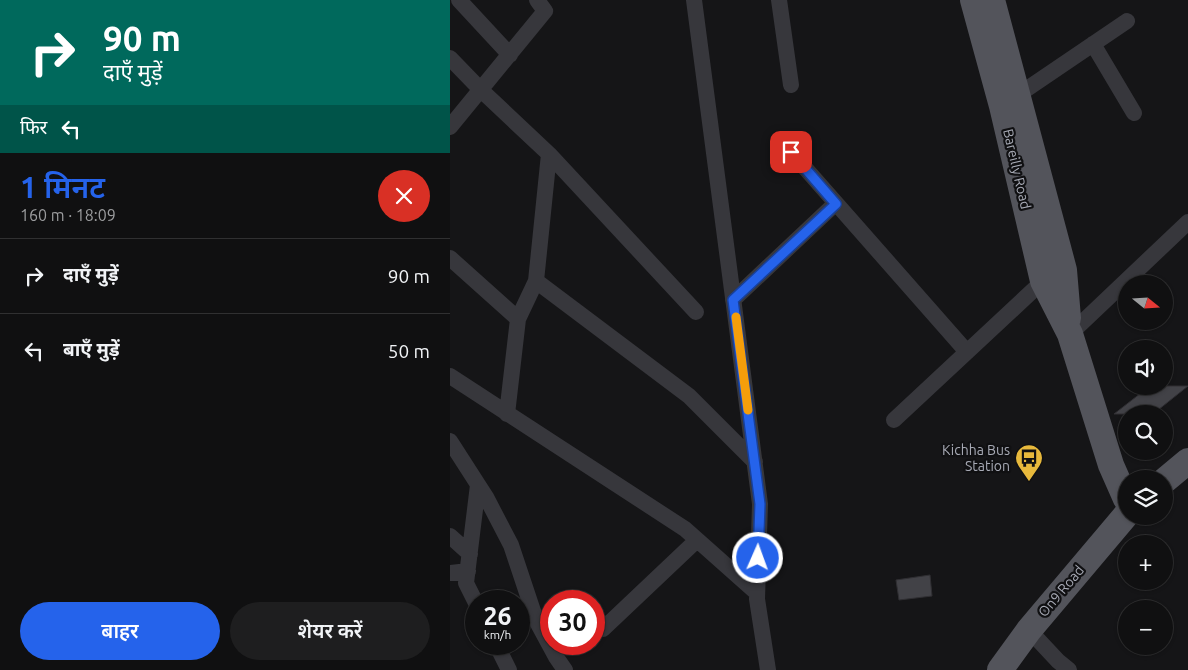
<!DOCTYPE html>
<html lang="hi">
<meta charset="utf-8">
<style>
body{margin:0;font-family:Ubuntu,"Noto Sans Devanagari",sans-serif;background:#1e1e1f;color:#f1f3f6;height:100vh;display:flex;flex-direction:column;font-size:19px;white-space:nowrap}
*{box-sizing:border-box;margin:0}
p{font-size:16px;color:#9c9d9f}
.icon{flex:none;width:28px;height:28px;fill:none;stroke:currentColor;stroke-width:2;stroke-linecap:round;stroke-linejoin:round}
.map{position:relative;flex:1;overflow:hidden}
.panel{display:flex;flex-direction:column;background:#101011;width:450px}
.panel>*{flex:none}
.hud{background:#00695c;color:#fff;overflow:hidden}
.needle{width:32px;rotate:108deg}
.fabs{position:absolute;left:668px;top:275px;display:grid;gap:10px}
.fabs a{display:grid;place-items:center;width:55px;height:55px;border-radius:50%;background:#101011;box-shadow:0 1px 4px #0004,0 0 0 1px #303031;font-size:25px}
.speed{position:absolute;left:15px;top:590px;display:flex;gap:10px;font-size:25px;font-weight:700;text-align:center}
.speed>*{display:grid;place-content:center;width:65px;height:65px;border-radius:50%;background:#101011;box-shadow:0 1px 4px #0004,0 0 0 1px #303031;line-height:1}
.speed small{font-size:12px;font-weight:400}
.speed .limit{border:8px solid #d22;background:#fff;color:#111}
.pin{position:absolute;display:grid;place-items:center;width:42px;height:42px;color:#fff;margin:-21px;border-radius:10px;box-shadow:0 2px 8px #0006}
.me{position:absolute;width:55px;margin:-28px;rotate:2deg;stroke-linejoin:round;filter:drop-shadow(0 0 4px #0008)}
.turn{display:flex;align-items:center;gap:18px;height:105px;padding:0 20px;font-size:22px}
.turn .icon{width:65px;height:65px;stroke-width:2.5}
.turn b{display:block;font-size:35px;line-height:42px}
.then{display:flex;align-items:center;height:48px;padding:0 20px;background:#0003;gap:10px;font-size:19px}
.round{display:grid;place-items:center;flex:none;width:52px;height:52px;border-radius:26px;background:#1e1e1f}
.head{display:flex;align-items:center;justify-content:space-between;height:85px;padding:0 20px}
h1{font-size:30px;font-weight:600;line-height:38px;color:#2563eb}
.button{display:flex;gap:10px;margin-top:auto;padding:10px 20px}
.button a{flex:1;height:58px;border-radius:30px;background:#2563eb;color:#fff;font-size:20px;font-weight:600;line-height:58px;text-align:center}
.button a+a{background:#1e1e1f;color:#f1f3f6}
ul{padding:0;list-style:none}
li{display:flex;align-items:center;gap:15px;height:75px;padding:0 20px;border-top:1px solid #303031}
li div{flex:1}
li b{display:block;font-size:19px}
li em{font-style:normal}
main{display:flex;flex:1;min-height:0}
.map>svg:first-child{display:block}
.building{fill:#424247;stroke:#302f33}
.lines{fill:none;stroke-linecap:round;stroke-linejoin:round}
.minor{stroke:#37373c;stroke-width:16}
.primary{stroke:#53545b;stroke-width:26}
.route-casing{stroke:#184099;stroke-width:12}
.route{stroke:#2563eb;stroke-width:9}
.slow{stroke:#f59e0b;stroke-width:9}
.labels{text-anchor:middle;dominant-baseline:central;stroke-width:4.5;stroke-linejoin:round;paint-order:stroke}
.street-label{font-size:14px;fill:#a8abb6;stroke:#101012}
.poi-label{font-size:14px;fill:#a8abb6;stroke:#101012;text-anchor:end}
</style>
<main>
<section class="panel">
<div class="hud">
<div class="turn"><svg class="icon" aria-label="right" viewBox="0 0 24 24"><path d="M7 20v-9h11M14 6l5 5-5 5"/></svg><div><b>90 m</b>दाएँ मुड़ें</div></div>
<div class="then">फिर<svg class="icon" aria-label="left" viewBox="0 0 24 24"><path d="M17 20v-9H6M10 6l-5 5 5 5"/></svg></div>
</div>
<div class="head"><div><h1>1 मिनट</h1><p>160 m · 18:09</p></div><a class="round" style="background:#d93025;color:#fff"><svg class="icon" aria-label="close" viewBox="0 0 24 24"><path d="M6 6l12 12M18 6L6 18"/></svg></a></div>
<ul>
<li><svg class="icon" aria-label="right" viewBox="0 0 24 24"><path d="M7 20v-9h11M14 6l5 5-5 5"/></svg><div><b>दाएँ मुड़ें</b></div><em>90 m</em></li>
<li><svg class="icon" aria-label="left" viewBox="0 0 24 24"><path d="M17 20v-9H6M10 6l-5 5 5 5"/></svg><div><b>बाएँ मुड़ें</b></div><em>50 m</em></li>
</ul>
<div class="button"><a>बाहर</a><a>शेयर करें</a></div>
</section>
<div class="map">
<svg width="738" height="670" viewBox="0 0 738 670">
<rect width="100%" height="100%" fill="#151517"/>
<path class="building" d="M700 386H738L703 414H664Z
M480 575 482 596 449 600 446 580Z"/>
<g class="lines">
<path class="minor" d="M9 0 60 55
M244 0 310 504 307 599 318 670
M329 0 341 85
M643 44 684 113
M0 58 31 90 99 154 246 312
M568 95 677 21
M0 127 95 11 87 0
M341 152 517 352
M0 258 68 319
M86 281 239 396 305 462
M283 300 386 203
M620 334 738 222
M0 376 235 529 307 593
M57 414 68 319 86 281 99 154
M444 420 593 281
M0 441 36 497 61 545 86 620 106 657 115 670
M0 536 20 554
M0 573 18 571
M26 603 16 583 28 485
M153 629 247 540
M579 630 608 661 619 670
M46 644 59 670"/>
<path class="primary" d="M523 0 552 106 593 281 620 334 661 465 676 499
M542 0 614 270 618 318
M714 481 738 461
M550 670 579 630 676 515"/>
</g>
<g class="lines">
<g class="route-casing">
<path id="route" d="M308 558 310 504 283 300 386 204 341 152"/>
</g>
<use href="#route" class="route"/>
<path class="slow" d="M286 317 298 410"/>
</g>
<defs>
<g id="bus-pin" transform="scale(1.4375)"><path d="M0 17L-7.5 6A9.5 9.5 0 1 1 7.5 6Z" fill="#e8b93c" stroke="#101012"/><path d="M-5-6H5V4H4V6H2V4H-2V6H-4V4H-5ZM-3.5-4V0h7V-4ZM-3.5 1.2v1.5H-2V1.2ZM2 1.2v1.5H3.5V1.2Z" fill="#111"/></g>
</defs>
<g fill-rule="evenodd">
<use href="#bus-pin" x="579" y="458"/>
</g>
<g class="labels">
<g class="street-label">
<text transform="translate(567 169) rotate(77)">Bareilly Road</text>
<text transform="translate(611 591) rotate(-50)">On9 Road</text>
</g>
<g class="poi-label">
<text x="560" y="450">Kichha Bus<tspan x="560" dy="16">Station</tspan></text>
</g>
</g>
</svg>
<div class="fabs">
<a><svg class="needle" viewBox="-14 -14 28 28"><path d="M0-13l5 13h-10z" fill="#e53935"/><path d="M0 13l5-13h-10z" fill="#9c9d9f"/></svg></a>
<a><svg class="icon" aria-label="sound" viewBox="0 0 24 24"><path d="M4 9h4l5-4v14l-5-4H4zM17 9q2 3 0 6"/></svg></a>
<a><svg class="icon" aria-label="search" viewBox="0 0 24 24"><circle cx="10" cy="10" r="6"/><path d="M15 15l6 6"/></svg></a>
<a><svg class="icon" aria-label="layers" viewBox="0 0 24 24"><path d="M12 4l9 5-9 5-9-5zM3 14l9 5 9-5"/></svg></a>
<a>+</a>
<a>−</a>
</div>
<div class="speed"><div>26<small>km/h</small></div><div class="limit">30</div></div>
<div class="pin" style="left:341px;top:152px;background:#d93025"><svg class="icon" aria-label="arrive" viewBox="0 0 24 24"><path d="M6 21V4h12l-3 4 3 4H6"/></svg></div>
<svg class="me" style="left:308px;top:558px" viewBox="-20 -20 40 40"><circle r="17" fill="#2563eb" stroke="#fff" stroke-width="3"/><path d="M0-11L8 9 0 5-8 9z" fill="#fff"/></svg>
</div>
</main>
